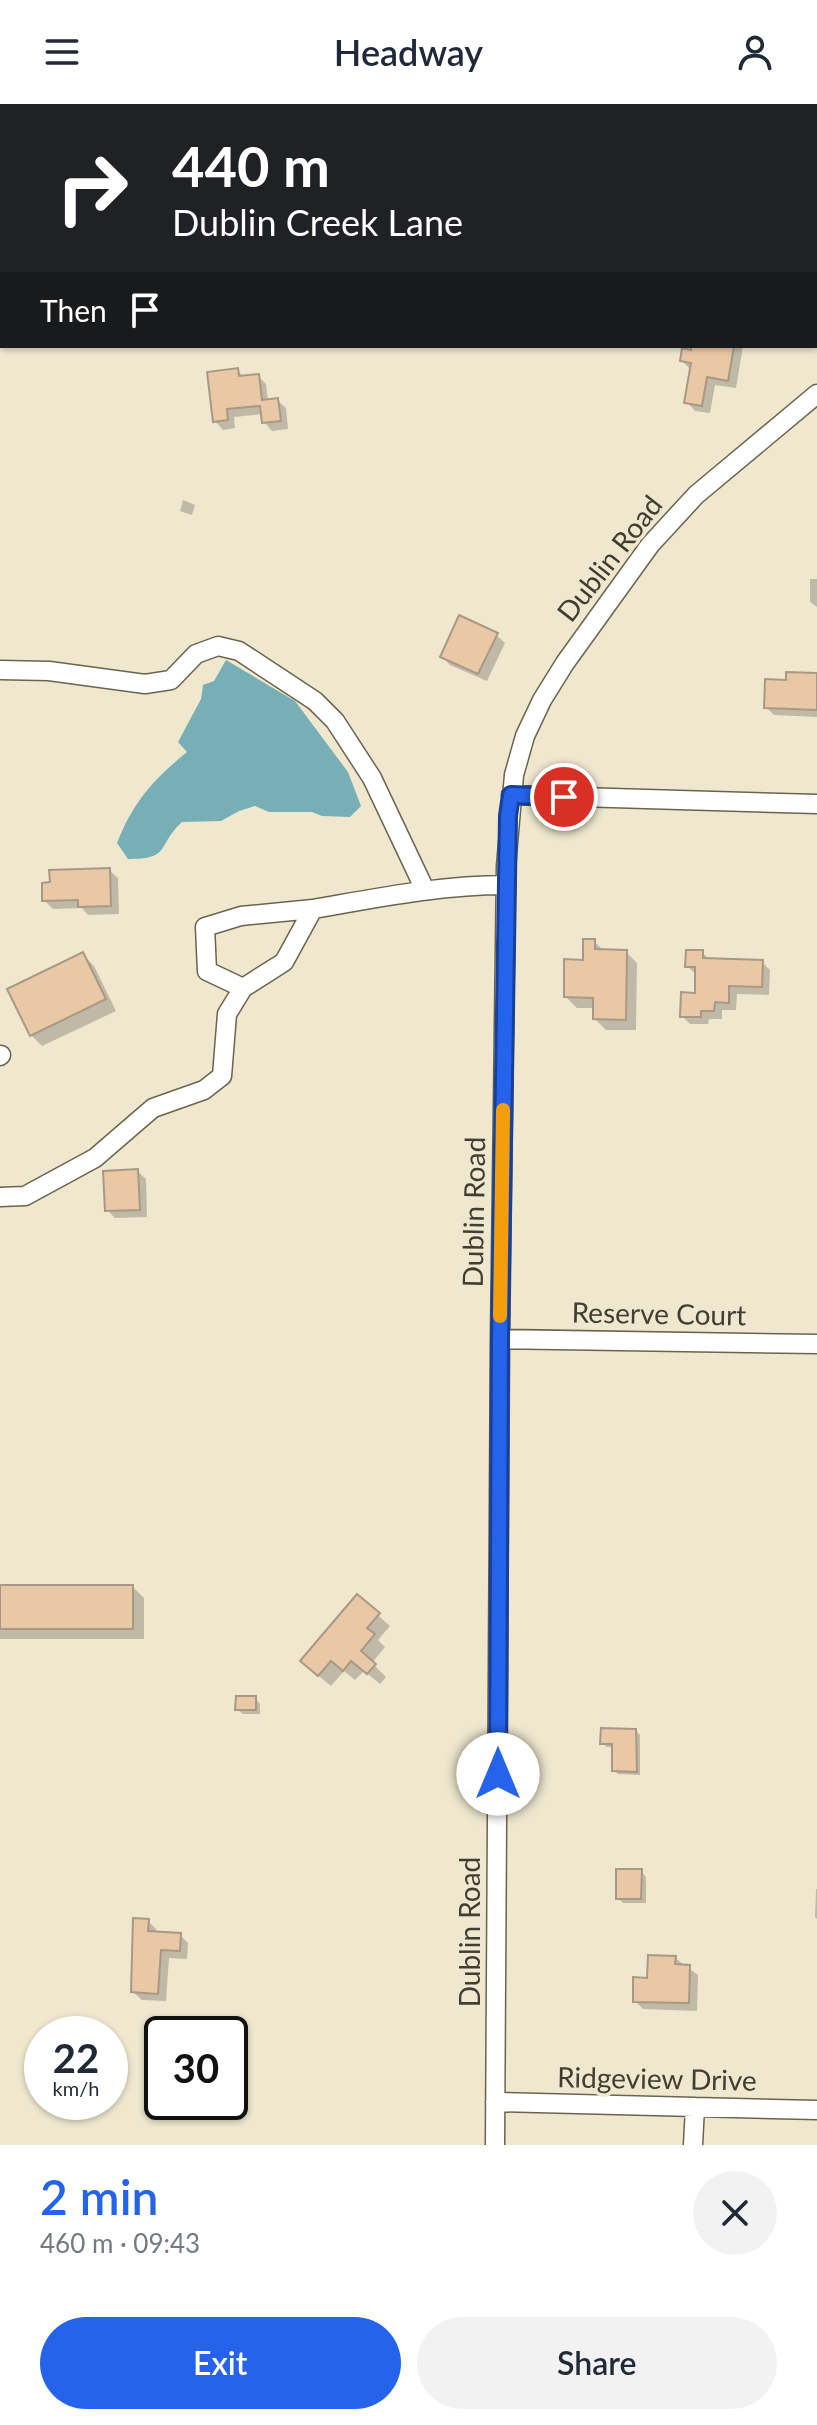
<!DOCTYPE html>
<meta charset="utf-8">
<style>
body{margin:0;font-family:Lato,sans-serif;background:#f2f2f3;color:#1f2937;height:100vh;display:flex;flex-direction:column;font-size:30px;white-space:nowrap}
*{box-sizing:border-box;margin:0}
p{font-size:26px;color:#747a83}
.icon{flex:none;width:44px;height:44px;fill:none;stroke:currentColor;stroke-width:2;stroke-linecap:round;stroke-linejoin:round}
.map{position:relative;height:2041px;overflow:hidden}
.panel{display:flex;flex-direction:column;background:#fff;flex:1}
.panel>*{flex:none}
.guide{position:absolute;left:0px;top:0px;width:818px;height:244px;box-shadow:0 2px 6px #0004;background:#202124;color:#fff;overflow:hidden}
.speed{position:absolute;left:24px;top:1912px;display:flex;gap:16px;font-size:40px;font-weight:700;text-align:center}
.speed>*{display:grid;place-content:center;width:104px;height:104px;border-radius:50%;background:#fff;box-shadow:0 2px 6px #0004;line-height:1}
.speed small{font-size:20px;font-weight:400}
.speed .limit{border:4px solid #111;border-radius:12px;background:#fff;color:#111}
.pin{position:absolute;display:grid;place-items:center;width:68px;height:68px;color:#fff;margin:-34px;border:4px solid #fff;border-radius:50%;box-shadow:0 2px 8px #0007}
.me{position:absolute;width:88px;margin:-44px;rotate:0deg;stroke-linejoin:round;filter:drop-shadow(0 0 6px #0008)}
.turn{display:flex;align-items:center;gap:28px;height:168px;padding:0 40px;font-size:36px}
.turn .icon{width:104px;height:104px;stroke-width:2.5}
.turn b{display:block;font-size:56px;line-height:68px}
.then{display:flex;align-items:center;height:76px;padding:0 40px;background:#0003;gap:16px;font-size:30px}
.round{display:grid;place-items:center;flex:none;width:84px;height:84px;border-radius:42px;background:#f2f2f3}
.overview{display:flex;align-items:center;justify-content:space-between;height:136px;padding:0 40px}
h1{font-size:48px;font-weight:600;line-height:60px;color:#2563eb}
.cta{display:flex;gap:16px;margin-top:auto;padding:16px 40px}
.cta a{flex:1;height:92px;border-radius:48px;background:#2563eb;color:#fff;font-size:32px;font-weight:600;line-height:92px;text-align:center}
.cta a+a{background:#f2f2f3;color:#1f2937}
header{display:flex;justify-content:space-between;align-items:center;height:104px;padding:0 40px;background:#fff;font-size:36px;font-weight:600}
.map>svg:first-child{display:block}
.water{fill:#78aeb6}
.shadow{fill:#0003}
.building{fill:#e9c8a6;stroke:#aa9886;stroke-width:2}
.lines{fill:none;stroke-linecap:round;stroke-linejoin:round}
.minor-casing{stroke:#6a644e;stroke-width:21}
.minor{stroke:#fff;stroke-width:18}
.route-casing{stroke:#184099;stroke-width:20}
.route{stroke:#2563eb;stroke-width:14}
.slow{stroke:#f59e0b;stroke-width:14}
.labels{text-anchor:middle;dominant-baseline:central;stroke-width:7;stroke-linejoin:round;paint-order:stroke}
.street-label{font-size:28px;fill:#403d33;stroke:#efe8cf}
</style>
<header><svg class="icon" aria-label="menu" viewBox="0 0 24 24"><path d="M4 6h16M4 12h16M4 18h16"/></svg>Headway<svg class="icon" aria-label="person" viewBox="0 0 24 24"><circle cx="12" cy="8" r="4"/><path d="M4 21q1-7 8-7t8 7"/></svg></header>
<div class="map">
<svg width="817" height="2041" viewBox="0 0 817 2041">
<rect width="100%" height="100%" fill="#efe8cf"/>
<path class="water" d="M226 556 295 597 348 668 361 702 350 713 322 712 312 708H269L255 702 239 707 221 717 182 718C156 742 172 755 128 755L117 739C134 697 152 677 187 648L178 638 201 595 203 581 214 577Z"/>
<path class="shadow" d="M448 0H467L448 2Z
M693 242H743L736 284 715 281 710 309 695 307 687 298 690 265 682 257 692 248Z
M237 266 244 273 258 272 266 280 268 297 277 296 286 304 288 325 272 327 264 318 263 310 234 313 235 324 223 326 215 317Z
M183 396 195 401 192 411 180 407Z
M810 475H817V503L810 498Z
M496 531 505 539 487 577 450 561 442 552Z
M817 571V613L774 611 766 603 788 578Z
M109 766 118 774 119 810 88 811 82 804 53 805 44 796Z
M594 837 605 848H626L637 859 636 926H606L595 915V904H577L566 893Z
M702 848 710 856 762 858 770 866 769 891 737 890 736 906H722V915H709L708 920H690L682 912 697 891 696 870 687 862Z
M83 851 94 862 116 907 42 942 31 931Z
M137 1067 146 1075 147 1113 115 1114 107 1106Z
M0 1483H133L144 1494V1535H0Z
M357 1493 390 1522 378 1536 385 1543 372 1559 386 1573 380 1580 364 1567 355 1576 344 1567 331 1582 314 1568Z
M255 1594 260 1600V1610H243L237 1605Z
M636 1627 640 1631V1671L618 1670 614 1666V1643H607L602 1639Z
M641 1767 646 1773V1799H623L618 1794Z
M816 1785H817V1815L815 1813Z
M148 1817 156 1825V1829L180 1831 188 1839 187 1855 169 1854 166 1897 142 1896 133 1888Z
M675 1854 698 1871 697 1907 643 1905 635 1897 649 1876Z"/>
<path class="building" d="M691 242H734L728 277 707 273 702 302 684 299 691 259 680 257 682 244 691 246Z
M238 264 239 272 259 270 262 296 278 294 281 317 262 319 260 302 227 305 228 316 213 318 207 268Z
M459 511 498 529 478 570 440 553Z
M786 568 817 569V606L764 604 765 575 786 576Z
M110 764 111 802 78 803V796L42 797V779L50 778 49 766Z
M583 835H595V845L627 846 626 916 593 915V894L564 893V855L583 856Z
M686 846H703V854L763 856 762 883 729 882V899L715 898 714 907H701V913H680L681 888 695 889V863H685Z
M83 848 106 895 30 932 7 885Z
M138 1065 140 1106 105 1107 103 1067Z
M0 1481H133V1525H0Z
M357 1490 380 1509 367 1524 375 1530 361 1547 376 1560 367 1570 351 1557 343 1567 331 1557 318 1572 300 1557Z
M236 1592H256V1606H235Z
M601 1624 636 1625 637 1668 612 1667V1640H600Z
M616 1765H642L641 1795H616Z
M133 1814 149 1815 148 1827 181 1829 180 1847 161 1846 158 1890 131 1888Z
M648 1851 676 1852 675 1860 690 1861 689 1899 633 1898V1873L647 1874Z"/>
<g class="lines">
<g class="minor-casing">
<path id="minor" d="M0 566 49 567 145 580 171 576 196 550 218 542 239 547 315 597 335 617 372 674 425 786
M511 691 817 700
M243 884 207 867 205 823 241 812 313 805
M0 952 1 951
M0 1093 25 1092 95 1054 153 1004 204 986 222 972 227 910 243 884 284 858 313 805C377 794 440 781 506 781
M500 1235 817 1240
M495 1998 817 2006
M495 2041 500 1235 506 762 514 671 525 632 542 596 565 559 650 441 696 391 817 290
M693 2041 695 2003"/>
</g>
<use href="#minor" class="minor"/>
</g>
<g class="lines">
<g class="route-casing">
<path id="route" d="M498 1670 500 1235 508 712 511 691 564 693"/>
</g>
<use href="#route" class="route"/>
<path class="slow" d="M500 1212 503 1006"/>
</g>
<g class="labels">
<g class="street-label">
<text transform="translate(609 454) rotate(-52)">Dublin Road</text>
<text transform="translate(473 1108) rotate(-89)">Dublin Road</text>
<text transform="translate(659 1209) rotate(1)">Reserve Court</text>
<text transform="translate(469 1828) rotate(-90)">Dublin Road</text>
<text transform="translate(657 1974) rotate(1)">Ridgeview Drive</text>
</g>
</g>
</svg>
<div class="speed"><div>22<small>km/h</small></div><div class="limit">30</div></div>
<div class="pin" style="left:564px;top:693px;background:#d93025"><svg class="icon" aria-label="arrive" viewBox="0 0 24 24"><path d="M6 21V4h12l-3 4 3 4H6"/></svg></div>
<svg class="me" style="left:498px;top:1670px" viewBox="-20 -20 40 40"><circle r="19" fill="#fff"/><path d="M0-13L10 11 0 6-10 11z" fill="#2563eb"/></svg>
<div class="guide">
<div class="turn"><svg class="icon" aria-label="right" viewBox="0 0 24 24"><path d="M7 20v-9h11M14 6l5 5-5 5"/></svg><div><b>440 m</b>Dublin Creek Lane</div></div>
<div class="then">Then<svg class="icon" aria-label="arrive" viewBox="0 0 24 24"><path d="M6 21V4h12l-3 4 3 4H6"/></svg></div>
</div>
</div>
<section class="panel">
<div class="overview"><div><h1>2 min</h1><p>460 m · 09:43</p></div><a class="round"><svg class="icon" aria-label="close" viewBox="0 0 24 24"><path d="M6 6l12 12M18 6L6 18"/></svg></a></div>
<div class="cta"><a>Exit</a><a>Share</a></div>
</section>
